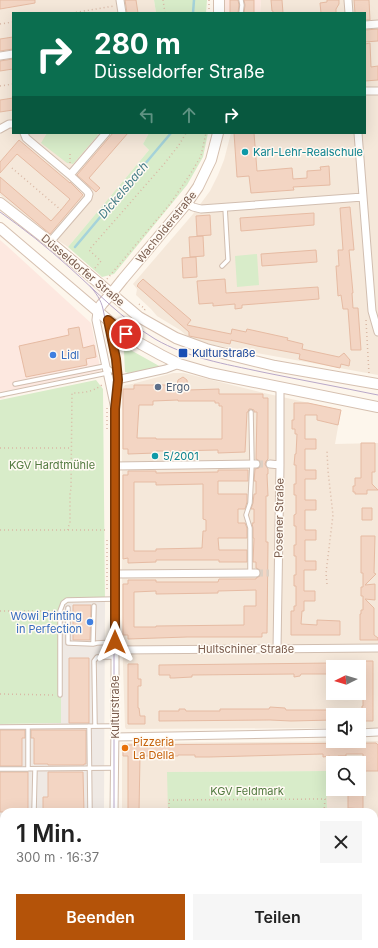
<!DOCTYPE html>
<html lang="de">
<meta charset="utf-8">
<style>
body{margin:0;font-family:Inter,sans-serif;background:#f6f6f6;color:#222;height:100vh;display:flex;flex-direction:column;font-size:15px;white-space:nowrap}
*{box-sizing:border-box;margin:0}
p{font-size:13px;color:#767676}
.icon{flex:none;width:22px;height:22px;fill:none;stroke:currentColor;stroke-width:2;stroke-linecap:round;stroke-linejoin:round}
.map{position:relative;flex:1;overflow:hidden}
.panel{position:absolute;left:0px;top:808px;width:378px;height:140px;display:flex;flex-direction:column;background:#fff;border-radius:12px 12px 0 0;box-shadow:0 4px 16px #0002}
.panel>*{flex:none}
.guide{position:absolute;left:12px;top:12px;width:354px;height:122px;border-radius:0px;box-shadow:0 4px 16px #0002;background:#0b6e4f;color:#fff;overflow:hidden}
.needle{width:26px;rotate:265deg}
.tools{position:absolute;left:326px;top:660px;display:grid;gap:8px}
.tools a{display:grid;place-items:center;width:40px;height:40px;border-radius:0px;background:#fff;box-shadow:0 4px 16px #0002;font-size:20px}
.pin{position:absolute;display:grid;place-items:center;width:34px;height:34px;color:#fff;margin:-17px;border:2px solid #fff;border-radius:50%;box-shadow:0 1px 4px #0007}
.me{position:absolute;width:44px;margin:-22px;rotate:0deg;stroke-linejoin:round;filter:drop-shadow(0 0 3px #0008)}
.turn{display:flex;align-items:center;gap:14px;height:84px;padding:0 16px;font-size:18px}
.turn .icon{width:52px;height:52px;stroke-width:2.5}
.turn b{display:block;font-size:28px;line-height:34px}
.lanes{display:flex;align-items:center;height:38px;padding:0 16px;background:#0003;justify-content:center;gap:20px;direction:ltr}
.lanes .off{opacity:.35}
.round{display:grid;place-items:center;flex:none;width:42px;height:42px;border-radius:0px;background:#f6f6f6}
.summary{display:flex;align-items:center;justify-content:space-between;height:68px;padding:0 16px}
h1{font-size:24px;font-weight:600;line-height:30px}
.cta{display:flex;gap:8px;margin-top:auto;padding:8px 16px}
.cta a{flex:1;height:46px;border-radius:0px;background:#b45309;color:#fff;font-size:16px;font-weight:600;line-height:46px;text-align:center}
.cta a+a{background:#f6f6f6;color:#222}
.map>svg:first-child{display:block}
.residential{fill:#f5e8da;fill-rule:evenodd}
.commercial{fill:#fde8e0}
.industrial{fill:#efe9e4}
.green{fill:#d8ecc9}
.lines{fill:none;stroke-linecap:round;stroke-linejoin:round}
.stream{stroke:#a5d3da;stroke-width:2.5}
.building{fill:#f3d5c3;stroke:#e6bba3;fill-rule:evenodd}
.minor-tunnel{stroke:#dcd0c4;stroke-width:7;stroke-dasharray:7 3.5;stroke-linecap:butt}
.service-casing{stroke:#d1beb0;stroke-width:5.5}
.minor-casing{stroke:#d1beb0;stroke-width:9}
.secondary-casing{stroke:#d6c0b0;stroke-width:12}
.path{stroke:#d9b8a5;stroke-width:1.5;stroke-dasharray:1 3;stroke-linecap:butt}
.service{stroke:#fff;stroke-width:3.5}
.minor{stroke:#fff;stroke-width:7}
.secondary{stroke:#fff;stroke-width:10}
.tram{stroke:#b9a8c9;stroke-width:1}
.route-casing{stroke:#753606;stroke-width:10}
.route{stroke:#b45309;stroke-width:7}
.culture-dot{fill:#0f9aa8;stroke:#fffaf3;stroke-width:1.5}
.transit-dot{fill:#1a4fb4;stroke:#fffaf3;stroke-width:1.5}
.shop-dot{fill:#3f7fe0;stroke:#fffaf3;stroke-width:1.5}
.service-dot{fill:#5c6f8a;stroke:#fffaf3;stroke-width:1.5}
.food-dot{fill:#e8710a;stroke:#fffaf3;stroke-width:1.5}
.labels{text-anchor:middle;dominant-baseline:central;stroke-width:3;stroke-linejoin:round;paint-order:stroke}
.culture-label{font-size:11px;fill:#0d838f;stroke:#fffaf3;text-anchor:start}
.street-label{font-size:11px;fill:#7a5c4d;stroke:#fffaf3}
.transit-label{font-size:11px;fill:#164399;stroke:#fffaf3;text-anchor:start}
.shop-label{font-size:11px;fill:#366cbe;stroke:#fffaf3;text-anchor:start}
.service-label{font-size:11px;fill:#4e5e75;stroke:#fffaf3;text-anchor:start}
.park-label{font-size:11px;fill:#537a41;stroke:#fffaf3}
.food-label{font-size:11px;fill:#c56008;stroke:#fffaf3;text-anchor:start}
.water-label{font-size:12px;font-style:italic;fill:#437c86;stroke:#fffaf3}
</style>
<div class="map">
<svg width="378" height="948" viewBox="0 0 378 948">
<rect width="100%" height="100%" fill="#fdf6ec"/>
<path class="residential" d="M0 0H154L156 13H13V133H149L143 144 149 150 68 247 50 235 0 195Z
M261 0H378V375L208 344 187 336 180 330 157 316 151 309 136 295 137 289 133 284 193 214 210 191 218 175 224 160 231 133H365V13H260Z
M173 373H184L264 393 341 410 335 444 378 443V728H359V715H333V728L126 729 125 727 122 635V388L125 385 132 384ZM333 667H359V693H333Z
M378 741V879L376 948H122L123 944H374V812H327L326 771 168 772V812H122V743ZM333 763H359V789H333Z"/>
<path class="commercial" d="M219 0H261L260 13H219Z
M0 240 7 246 91 323 101 371 3 392 5 398 0 399Z
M0 929H4V944H105V948H0Z"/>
<path class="industrial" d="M70 602H105L104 812H4V929H0V724L61 723V612L63 606 66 604Z"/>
<path class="green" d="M154 0H207L206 13H156Z
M47 133H96L98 135 73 164 67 163 41 143Z
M149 133H208L203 157 187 185 114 274 102 277 68 247 149 150 143 144Z
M257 254 259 285 237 287 235 256Z
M127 348 161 367 128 373 125 372 124 351Z
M96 380 103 389 105 602H70C64 604 63 607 61 612V723L0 724V400Z
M326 771 327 812H168L167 772Z"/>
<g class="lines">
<path class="stream" d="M193 13 194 0
M75 247 171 133"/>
</g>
<path class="building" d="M0 0H35V3L0 9Z
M125 0H136L138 13H127Z
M230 0H238L239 5 238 13H230Z
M244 0H254V13H244L245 5Z
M271 0H282L283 13H273V11H272Z
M327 0H339V4L336 9V12L335 13H321L320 3 327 2Z
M354 0H369L370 20H365V13H355Z
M378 29V41L365 42V30Z
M13 37V49L0 51V39Z
M370 43 371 67 378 66V80L365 81V44Z
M13 59V69L0 71V61Z
M13 98V110L0 112V100Z
M113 133H128L89 178 100 188 96 192 77 175Z
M234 133H254L257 171 292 168 293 179 307 178V171L321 170 320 167 329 166 330 185 293 187 294 190 251 193 249 176 237 177Z
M19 140 70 183V182L83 195 50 234 0 192V177L51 221 61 210 70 199 17 154 0 173V162Z
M350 207 354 250H349L353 293H352L353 308H358L361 350H351L348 309H343L341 295 338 296 336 266H339L338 250H343L340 208Z
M314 213V225L241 231 240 218Z
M210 215 211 235 197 236 196 216Z
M203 236 204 256 190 257 189 237Z
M316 250 317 262 262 266 261 254Z
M196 257 197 277 183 278 182 258Z
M143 279 191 320 187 325 231 334 232 329 246 332 247 329 288 338 287 340 303 344 302 349 339 357 344 353 350 360 349 366 341 364 340 368 299 359 300 354 257 346 231 340 230 344 189 336V332L137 286 138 285V284Z
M225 279 226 293 318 287 319 299 242 305V308L235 309V304L213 306V303L199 304 197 281Z
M79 327 83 348 94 345 96 357 86 359 87 365 26 377 19 346 69 335 68 329Z
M183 377 187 380 188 390 219 389V394H263V398H268V459L266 461 265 464 266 466 268 469V474H267L268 496H266V542H268L267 633H262V637H187L128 639V635H123V584H128V580H156V582H218L219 579H256V578L260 576 261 573 260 570 256 568V562H253L254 538H253V528L252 523H254V509H251L253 503 254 494H256V481H254L255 469 259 468 261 464 260 461 256 459 257 412H254V410L251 409H249L248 412H247L245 452 218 453V450L171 451H156V453L128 454V449H123V389H134V385H177L178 380ZM178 400V401H215V403H219V406H222V439H156V438H137L139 405H153V401ZM256 590V606H244V625L156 626V627H134V592L156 591V594L218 593V591Z
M294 403H308L341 410 338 425 317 420V415H305V439H316V449H305V470H316V479H305V500H316V510H305V530H316V540H305V561H316V570H304V591H315V601H304V611H302L301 624 317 625V620L340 621V635H291V611H294V606H296V586H294V575H296V556H294V545H296V526H294V515L296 514V495H294V484H296V465H294L295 454H296L297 434H295V429H292V420H294Z
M361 443H375V472H372V484L378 490H367V494H355V492H353V486H355V478H361Z
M218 470H248V481H218V494H247V502L245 509H238V523H245L247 528V538H218L219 550H247V562H219V560H156V562L128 563V558L123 559V475H128V471H156V473L218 472ZM134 482H156V485L203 484V519L206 520V531H203L202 548 156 549V551H134Z
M362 508H372V520H362Z
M361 536H375L374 573 376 574 365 585 375 584V600L365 599 374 608V635L378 638V640H360V614H361V610H363V596H361V587H363V573H361Z
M73 605H91L90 640H73Z
M69 658H89V723H69Z
M363 661H373V721H359V714H362V706H363Z
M333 663V674H301L300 676 294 677V674L192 675V677L174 678H170V675H159V665Z
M128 664H138V679H141V686H138V708H139L140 716H145V724H128Z
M270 707 285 708 286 710H333V720L291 721 270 720 159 721V711H179V709H185L186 711H220V709H269Z
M0 730H25V738H22V766H0Z
M31 730H86V764H84V765H48V764H34V738H31Z
M376 743 378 745V771H364V766H363V754H346V756H338V759H330V756L323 757V754L209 757H195V755H178V756H171V758H156L155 756H140L139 812H128V756H123V747L125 745Z
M0 772H28V812H0Z
M48 772H83L84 812H43V797H48Z
M348 789H363V809L348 808Z"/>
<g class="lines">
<path class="minor-tunnel" d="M256 464H270
M256 573H269"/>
<g class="service-casing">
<path id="service" d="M241 0 242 5 241 13
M222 266 228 260 225 207
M15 384 105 366 117 374
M0 395 107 373
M250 573V528L246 515 250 503 252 464 251 412
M68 608V643L93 644 97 643 115 642
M93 644 94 606
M60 695V611L63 603 67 600 115 599
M89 726 90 812
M95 726 94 661 97 657H115
M0 727 115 726
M0 769 114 768
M28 769V727
M34 812 35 769
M0 837H4
M374 842H378
M0 843H4
M0 923H4"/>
</g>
<g class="minor-casing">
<path id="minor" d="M120 0 122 13
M348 0 349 13
M365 25 378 24
M0 56 13 54
M365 91H378
M0 129 9 124H13
M24 133 26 138 70 175 87 191 89 194 88 198 50 242
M358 133 372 311 378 332
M70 175 106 133
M187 203 193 207 201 209 363 197
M97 311 96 320 115 409V726L114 812
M108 320 116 359 118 380 115 401
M114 378 118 380 121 379 166 369 179 364
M270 464 280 465
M115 466 256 464
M115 574 256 573
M277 649 280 465V387
M115 650 378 648
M359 733 378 732
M115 737 333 733
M114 948V944"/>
</g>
<g class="secondary-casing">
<path id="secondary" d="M219 13V0
M0 203 50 242 139 317 176 338 206 349 275 366 378 384
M0 228 108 320 141 344 161 355 179 364 210 373 378 407
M97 311 102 304 111 294 123 279 187 203 198 187 211 160 218 133"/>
</g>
<path class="path" d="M163 0 165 13
M72 13 114 6
M209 13V0
M0 24 13 22
M0 86 13 84
M70 163V153
M12 168 61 210
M95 268 101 261 89 250 164 164 179 145 186 133
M107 279 170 204 191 173 201 156 206 133
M139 304 145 309 144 311
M366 320 369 374
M122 341V349
M107 408V430
M0 448H70
M0 530H107
M68 530V527L70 524V493L71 489 72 393C83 393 92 392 102 385
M107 540V590
M327 584 326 573 333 515 328 471 327 451
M0 611H54
M0 694 54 695
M169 812V800L325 799 324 812"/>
<use href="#service" class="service"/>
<use href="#minor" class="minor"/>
<use href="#secondary" class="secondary"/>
<path class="tram" d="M0 212C24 229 47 247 69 267 97 292 122 319 155 339 188 358 225 364 262 372 301 380 339 387 378 395
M90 286C96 293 101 300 103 309L113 357 114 370V812
M114 948V944"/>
</g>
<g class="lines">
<g class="route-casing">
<path id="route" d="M115 642V409L118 380 116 359 108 320 126 334"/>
</g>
<use href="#route" class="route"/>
</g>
<g class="culture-dot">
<circle cx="245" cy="152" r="4"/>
<circle cx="155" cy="456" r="4"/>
</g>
<rect class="transit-dot" x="178" y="348" width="10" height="10" rx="2"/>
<g class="shop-dot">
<circle cx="53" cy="355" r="4"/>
<circle cx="90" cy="622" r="4"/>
</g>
<circle class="service-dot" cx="158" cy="387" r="4"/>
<circle class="food-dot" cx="125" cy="748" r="4"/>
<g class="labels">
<g class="culture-label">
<text x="253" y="152">Karl-Lehr-Realschule</text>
<text x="163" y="456">5/2001</text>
</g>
<g class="street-label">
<text transform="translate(166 227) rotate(-51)">Wacholderstraße</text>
<text transform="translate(83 270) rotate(40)">Düsseldorfer Straße</text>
<text transform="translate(279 518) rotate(-89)">Posener Straße</text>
<text x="246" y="649">Hultschiner Straße</text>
<text transform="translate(115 707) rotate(-90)">Kulturstraße</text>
</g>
<g class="transit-label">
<text x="192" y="353">Kulturstraße</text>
</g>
<g class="shop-label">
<text x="61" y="355">Lidl</text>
<text x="82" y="616" text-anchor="end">Wowi Printing<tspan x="82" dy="13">in Perfection</tspan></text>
</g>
<g class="service-label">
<text x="166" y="387">Ergo</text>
</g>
<g class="park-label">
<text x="52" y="465">KGV Hardtmühle</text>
<text x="247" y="791">KGV Feldmark</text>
</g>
<g class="food-label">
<text x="133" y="742">Pizzeria<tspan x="133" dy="13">La Della</tspan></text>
</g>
<g class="water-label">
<text transform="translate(123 190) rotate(-50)">Dickelsbach</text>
</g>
</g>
</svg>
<div class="tools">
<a><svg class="needle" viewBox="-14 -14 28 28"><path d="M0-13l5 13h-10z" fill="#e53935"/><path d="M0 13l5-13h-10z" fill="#767676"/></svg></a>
<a><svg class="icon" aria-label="sound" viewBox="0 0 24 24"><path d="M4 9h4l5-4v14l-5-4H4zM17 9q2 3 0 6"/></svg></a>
<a><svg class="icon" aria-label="search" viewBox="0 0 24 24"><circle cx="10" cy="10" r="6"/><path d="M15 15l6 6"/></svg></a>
</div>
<div class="pin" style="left:126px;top:334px;background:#d93025"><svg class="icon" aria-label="arrive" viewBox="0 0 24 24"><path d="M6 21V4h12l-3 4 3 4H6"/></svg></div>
<svg class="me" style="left:115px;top:642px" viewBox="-20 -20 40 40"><path d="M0-17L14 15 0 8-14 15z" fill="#b45309" stroke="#fff" stroke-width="4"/></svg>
<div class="guide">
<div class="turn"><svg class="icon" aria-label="right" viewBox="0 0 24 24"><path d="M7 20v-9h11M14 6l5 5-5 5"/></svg><div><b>280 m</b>Düsseldorfer Straße</div></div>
<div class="lanes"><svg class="icon off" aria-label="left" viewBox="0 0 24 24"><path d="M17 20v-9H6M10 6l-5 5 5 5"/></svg><svg class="icon off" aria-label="ahead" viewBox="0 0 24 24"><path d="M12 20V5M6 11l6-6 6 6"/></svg><svg class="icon" aria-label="right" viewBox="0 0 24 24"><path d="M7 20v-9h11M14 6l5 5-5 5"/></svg></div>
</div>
<section class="panel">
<div class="summary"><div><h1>1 Min.</h1><p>300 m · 16:37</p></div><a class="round"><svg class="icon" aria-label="close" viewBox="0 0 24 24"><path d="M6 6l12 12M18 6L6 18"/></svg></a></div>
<div class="cta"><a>Beenden</a><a>Teilen</a></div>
</section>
</div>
